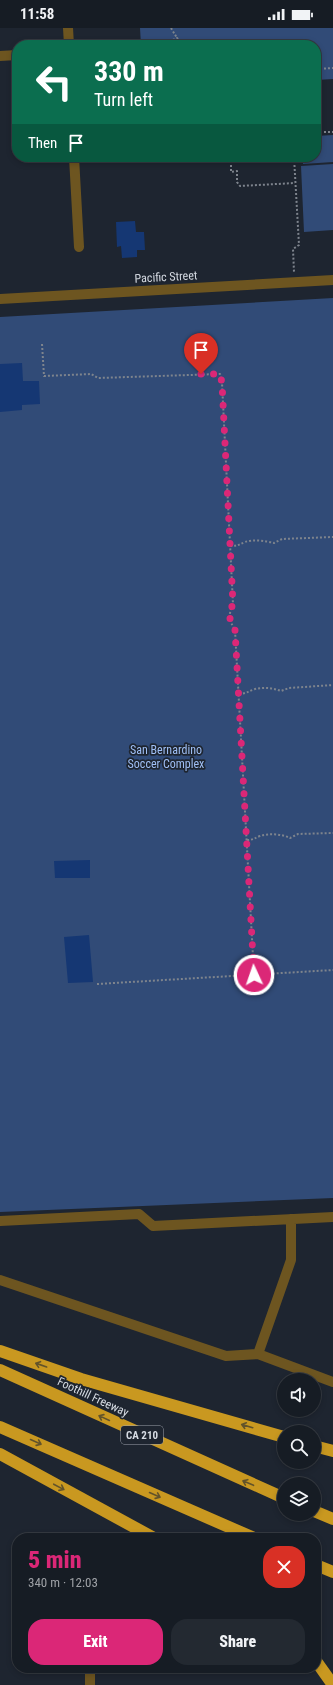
<!DOCTYPE html>
<meta charset="utf-8">
<style>
body{margin:0;font-family:"Roboto Condensed",sans-serif;background:#232931;color:#f1f3f6;height:100vh;display:flex;flex-direction:column;font-size:15px;white-space:nowrap}
*{box-sizing:border-box;margin:0}
p{font-size:13px;color:#9ea1a6}
.icon{flex:none;width:22px;height:22px;fill:none;stroke:currentColor;stroke-width:2;stroke-linecap:round;stroke-linejoin:round}
.map{position:relative;flex:1;overflow:hidden}
.details{position:absolute;left:12px;top:1505px;width:309px;height:140px;display:flex;flex-direction:column;background:#161c24;border-radius:16px;box-shadow:0 2px 6px #0003,0 0 0 1px #353a41}
.details>*{flex:none}
.top-card{position:absolute;left:12px;top:12px;width:309px;height:122px;border-radius:16px;box-shadow:0 2px 6px #0003,0 0 0 1px #353a41;background:#0b6e4f;color:#fff;overflow:hidden}
.controls{position:absolute;left:277px;top:1345px;display:grid;gap:8px}
.controls a{display:grid;place-items:center;width:44px;height:44px;border-radius:50%;background:#161c24;box-shadow:0 2px 6px #0003,0 0 0 1px #353a41;font-size:20px}
.pin{position:absolute;display:grid;place-items:center;width:34px;height:34px;color:#fff;margin:-41px -17px;border-radius:50% 50% 50% 0;rotate:-45deg;box-shadow:0 0 4px #0007}
.pin .icon{rotate:45deg}
.me{position:absolute;width:44px;margin:-22px;rotate:357deg;stroke-linejoin:round;filter:drop-shadow(0 0 3px #0008)}
.turn{display:flex;align-items:center;gap:14px;height:84px;padding:0 16px;font-size:18px}
.turn .icon{width:52px;height:52px;stroke-width:2.5}
.turn b{display:block;font-size:28px;line-height:34px}
.then{display:flex;align-items:center;height:38px;padding:0 16px;background:#0003;gap:8px;font-size:15px}
.round{display:grid;place-items:center;flex:none;width:42px;height:42px;border-radius:16px;background:#232931}
.overview{display:flex;align-items:center;justify-content:space-between;height:68px;padding:0 16px}
h1{font-size:24px;font-weight:800;line-height:30px;color:#db2777}
.primary-button{display:flex;gap:8px;margin-top:auto;padding:8px 16px}
.primary-button a{flex:1;height:46px;border-radius:16px;background:#db2777;color:#fff;font-size:16px;font-weight:800;line-height:46px;text-align:center}
.primary-button a+a{background:#232931;color:#f1f3f6}
.status{display:flex;justify-content:space-between;align-items:center;height:28px;padding:0 20px;background:#161c24;direction:ltr}
.status svg{height:11px;fill:currentColor}
.map>svg:first-child{display:block}
.green{fill:#314b77}
.building{fill:#153773}
.lines{fill:none;stroke-linecap:round;stroke-linejoin:round}
.path{stroke:#7e848d;stroke-width:2;stroke-dasharray:2 2;stroke-linecap:butt}
.minor{stroke:#6d5520;stroke-width:10}
.highway{stroke:#c99820;stroke-width:12}
.oneway{stroke:#62532a}
.route{stroke:#db2777;stroke-width:7;stroke-dasharray:0 12.6}
.labels{text-anchor:middle;dominant-baseline:central;stroke-width:3.5;stroke-linejoin:round;paint-order:stroke}
.shield{fill:#1e2530;stroke:#9fa4ad;stroke-width:1}
.shield-label{font-size:11px;font-weight:bold;fill:#d6dbe3}
.street-label{font-size:12px;fill:#d6dbe3;stroke:#1e2530}
.park-label{font-size:12px;fill:#9fbff5;stroke:#1e2530}
</style>
<div class="status"><b>11:58</b><svg viewBox="0 0 49 12"><path d="M0 12V9h3v3zM5 12V6h3v6zM10 12V3h3v9zM15 12V0h3v12zM26 1h20v11H26zM47 4h2v5h-2z"/></svg></div>
<div class="map">
<svg width="333" height="1657" viewBox="0 0 333 1657">
<rect width="100%" height="100%" fill="#1e2530"/>
<path class="green" d="M140 0H333V51L316 52V17H141Z
M333 107V134L303 136V129H316V108Z
M333 136V202L304 204 301 138Z
M333 270V1170L0 1184V289Z"/>
<path class="building" d="M135 193 136 204H144L145 222H137V229L122 230 121 218 117 219 116 194Z
M22 335 23 353H39L40 376 22 377V382L0 384V336Z
M90 832V850H55L54 833Z
M89 907 93 954 68 955 64 909Z"/>
<g class="lines">
<path class="path" d="M171 0 177 10
M162 17 177 10 183 17
M316 41 333 40
M316 104H333
M231 129V144L237 143V154L240 158 295 155
M294 129 299 217 293 221 294 244
M42 316 44 348 91 346 98 350 220 346 222 355 233 576C228 587 229 592 235 602L254 947
M230 518C238 518 238 517 245 514 253 511 266 513 274 515L282 511 333 509
M239 666C245 666 249 663 255 661 264 659 273 660 281 663L289 660 333 657
M247 812C253 812 255 810 260 808 269 805 282 806 290 810L298 806 333 805
M97 956 333 942"/>
<path class="minor" d="M68 0 69 17
M0 28 17 27
M74 129 79 219
M0 271 333 252
M0 1193 139 1186 153 1198 333 1189
M0 1252 226 1328 258 1326 333 1354
M258 1326 291 1232V1191
M90 1641V1657"/>
<path class="highway" d="M0 1323 81 1351 284 1409
M0 1342 284 1470
M0 1399 254 1510
M314 1418 333 1423
M0 1426 154 1510
M314 1483 333 1491
M316 1537 333 1544
M316 1633 333 1657"/>
</g>
<defs><path id="oneway-shaft" d="M-6 0H5M1.5-3L5.5 0L1.5 3" fill="none" stroke-width="1.6" stroke-linecap="round" stroke-linejoin="round"/></defs>
<g class="oneway">
<use href="#oneway-shaft" transform="translate(41 1337) rotate(-161)"/>
<use href="#oneway-shaft" transform="translate(104 1390) rotate(-155)"/>
<use href="#oneway-shaft" transform="translate(247 1398) rotate(-164)"/>
<use href="#oneway-shaft" transform="translate(36 1414) rotate(24)"/>
<use href="#oneway-shaft" transform="translate(248 1455) rotate(-157)"/>
<use href="#oneway-shaft" transform="translate(59 1459) rotate(28)"/>
<use href="#oneway-shaft" transform="translate(155 1467) rotate(24)"/>
</g>
<g class="lines">
<path class="route" d="M201 346H220L222 355 233 576C228 587 229 592 235 602L254 947"/>
</g>
<g class="labels">
<rect class="shield" x="121" y="1398" width="42" height="18" rx="3"/>
<g class="shield-label">
<text x="142" y="1407">CA 210</text>
</g>
<g class="street-label">
<text transform="translate(166 249) rotate(-3)">Pacific Street</text>
<text transform="translate(93 1369) rotate(25)">Foothill Freeway</text>
</g>
<g class="park-label">
<text x="166" y="722">San Bernardino<tspan x="166" dy="14">Soccer Complex</tspan></text>
</g>
</g>
</svg>
<div class="controls">
<a><svg class="icon" aria-label="sound" viewBox="0 0 24 24"><path d="M4 9h4l5-4v14l-5-4H4zM17 9q2 3 0 6"/></svg></a>
<a><svg class="icon" aria-label="search" viewBox="0 0 24 24"><circle cx="10" cy="10" r="6"/><path d="M15 15l6 6"/></svg></a>
<a><svg class="icon" aria-label="layers" viewBox="0 0 24 24"><path d="M12 4l9 5-9 5-9-5zM3 14l9 5 9-5"/></svg></a>
</div>
<div class="pin" style="left:201px;top:346px;background:#d93025"><svg class="icon" aria-label="arrive" viewBox="0 0 24 24"><path d="M6 21V4h12l-3 4 3 4H6"/></svg></div>
<svg class="me" style="left:254px;top:947px" viewBox="-20 -20 40 40"><circle r="17" fill="#db2777" stroke="#fff" stroke-width="3"/><path d="M0-11L8 9 0 5-8 9z" fill="#fff"/></svg>
<div class="top-card">
<div class="turn"><svg class="icon" aria-label="left" viewBox="0 0 24 24"><path d="M17 20v-9H6M10 6l-5 5 5 5"/></svg><div><b>330 m</b>Turn left</div></div>
<div class="then">Then<svg class="icon" aria-label="arrive" viewBox="0 0 24 24"><path d="M6 21V4h12l-3 4 3 4H6"/></svg></div>
</div>
<section class="details">
<div class="overview"><div><h1>5 min</h1><p>340 m · 12:03</p></div><a class="round" style="background:#d93025;color:#fff"><svg class="icon" aria-label="close" viewBox="0 0 24 24"><path d="M6 6l12 12M18 6L6 18"/></svg></a></div>
<div class="primary-button"><a>Exit</a><a>Share</a></div>
</section>
</div>
